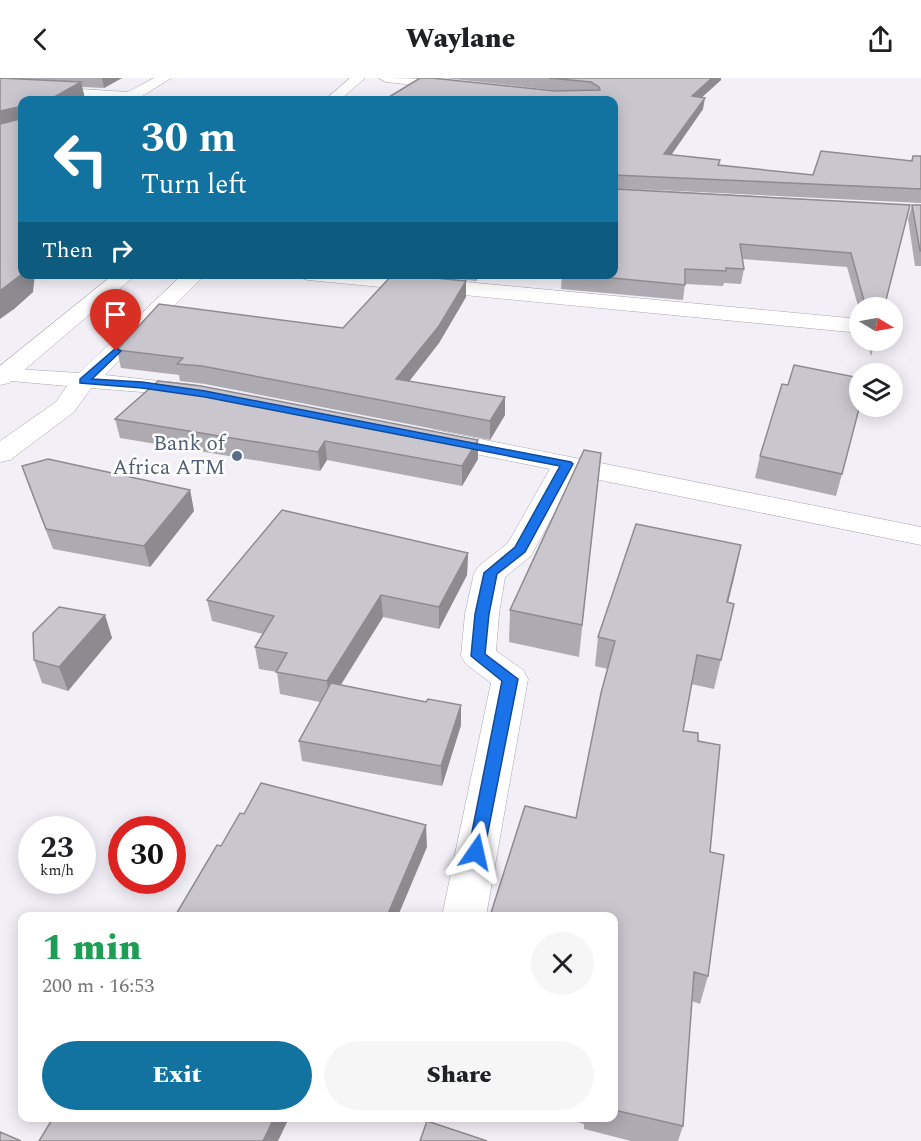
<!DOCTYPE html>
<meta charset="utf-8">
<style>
body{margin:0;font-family:Spectral,serif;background:#f6f6f6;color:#202124;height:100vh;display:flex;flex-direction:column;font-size:22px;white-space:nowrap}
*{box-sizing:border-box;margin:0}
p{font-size:20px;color:#757577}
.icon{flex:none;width:33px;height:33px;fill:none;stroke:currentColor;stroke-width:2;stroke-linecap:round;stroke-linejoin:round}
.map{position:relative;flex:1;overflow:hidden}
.details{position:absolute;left:18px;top:834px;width:600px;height:210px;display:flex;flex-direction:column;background:#fff;border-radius:12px;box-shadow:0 3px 15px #0003}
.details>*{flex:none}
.hud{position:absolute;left:18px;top:18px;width:600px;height:183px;border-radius:12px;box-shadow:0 3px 15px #0003;background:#1272a0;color:#fff;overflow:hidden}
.needle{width:39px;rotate:100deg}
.fabs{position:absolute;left:849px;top:219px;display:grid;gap:12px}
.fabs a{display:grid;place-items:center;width:54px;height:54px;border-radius:50%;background:#fff;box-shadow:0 3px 15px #0003;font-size:30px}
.speed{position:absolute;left:18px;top:738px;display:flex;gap:12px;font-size:30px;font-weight:700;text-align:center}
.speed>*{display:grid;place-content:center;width:78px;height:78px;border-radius:50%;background:#fff;box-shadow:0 3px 15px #0003;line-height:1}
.speed small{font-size:15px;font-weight:400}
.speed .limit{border:9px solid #d22;background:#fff;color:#111}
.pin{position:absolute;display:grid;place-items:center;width:51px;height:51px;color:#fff;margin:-62px -26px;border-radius:50% 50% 50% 0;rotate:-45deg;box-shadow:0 0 6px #0007}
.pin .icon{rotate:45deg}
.me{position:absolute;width:66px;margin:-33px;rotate:11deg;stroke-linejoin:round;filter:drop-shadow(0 0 4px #0008)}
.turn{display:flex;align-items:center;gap:21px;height:126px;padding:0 24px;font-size:27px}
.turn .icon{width:78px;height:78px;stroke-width:2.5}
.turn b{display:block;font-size:42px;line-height:51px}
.then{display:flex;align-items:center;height:57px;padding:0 24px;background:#0003;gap:12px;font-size:22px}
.round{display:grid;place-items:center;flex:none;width:63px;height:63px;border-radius:32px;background:#f6f6f6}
.head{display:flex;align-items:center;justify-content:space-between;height:102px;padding:0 24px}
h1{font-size:36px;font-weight:800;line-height:45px;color:#1e9e55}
.action{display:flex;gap:12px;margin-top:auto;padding:12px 24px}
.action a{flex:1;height:69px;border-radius:36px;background:#1272a0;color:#fff;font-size:24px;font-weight:800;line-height:69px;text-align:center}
.action a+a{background:#f6f6f6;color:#202124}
header{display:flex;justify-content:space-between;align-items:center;height:78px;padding:0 24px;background:#fff;font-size:27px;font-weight:800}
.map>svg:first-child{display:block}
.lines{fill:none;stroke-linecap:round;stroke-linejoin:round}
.minor-casing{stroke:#a9a5ae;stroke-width:1}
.highway-casing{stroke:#a9a5ae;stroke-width:1}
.minor{fill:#fff;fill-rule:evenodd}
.highway{fill:#fff;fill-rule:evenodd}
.wall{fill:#aeaab1}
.shaded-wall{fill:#8d8b90}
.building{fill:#cac6ce;stroke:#8d8b90;stroke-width:1.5}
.route{fill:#1a73e8;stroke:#114b97;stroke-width:1.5}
.service-dot{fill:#5c6f8a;stroke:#fff;stroke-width:2}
.labels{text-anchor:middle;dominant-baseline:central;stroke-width:5;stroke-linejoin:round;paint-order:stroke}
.service-label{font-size:21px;fill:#4e5e75;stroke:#fff;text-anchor:end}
</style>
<header><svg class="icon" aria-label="back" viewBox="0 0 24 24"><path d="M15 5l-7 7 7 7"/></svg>Waylane<svg class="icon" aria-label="share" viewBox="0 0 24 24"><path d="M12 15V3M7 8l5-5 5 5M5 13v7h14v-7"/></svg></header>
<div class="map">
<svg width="921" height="1063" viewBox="0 0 921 1063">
<rect width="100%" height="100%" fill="#f3eff7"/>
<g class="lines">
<g class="minor-casing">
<path id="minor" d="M154 0H171L136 22 0 14V6L128 14Z
M379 0C396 0 456 0 467 8L460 12 386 4Z
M183 196H206L105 297 195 307 204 310 208 315 204 320 195 323 142 314 91 310 74 334 10 382 0 384V363L56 324 67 308 0 302V290L79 295Z
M298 196H380L860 241V255L308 202 301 200Z
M435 352 921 449V467L575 397 531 478 505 499 499 536 496 573 523 592 528 601 486 838H442L491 605 466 586 461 578 465 536 474 495 479 488 508 465 550 391 426 366 422 360 426 354Z"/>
</g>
<g class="highway-casing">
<path id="highway" d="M350 0H365L340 22H325Z
M114 196H137L9 305 0 307V288Z"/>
</g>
<use href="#minor" class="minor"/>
<use href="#highway" class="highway"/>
</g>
<path class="wall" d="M0 0H122L104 10 82 9 85 21 22 22 33 214 14 231Z
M445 0H721V2L702 19 703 31 671 77 720 82 719 88 813 97 911 83 913 78H921V125L615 110 910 127 884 230H860V235L847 189 742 181 744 191 741 206 724 205 723 208 685 206 683 222 561 211 562 196H614V22L555 13H561Z
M912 127H921V188H915L908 141Z
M410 196H480L476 203Z
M466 219 439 265 409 303 505 319V337L490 362 205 306 180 303 179 297 121 290 117 272 343 250Z
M867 262H876L871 278Z
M158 303 478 381 462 408 327 382 320 393 120 360 115 341Z
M601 375 579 579 509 564 510 532Z
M760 378 842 396 836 418 755 400Z
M22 388 190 412 194 433 150 489 53 471 29 408Z
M741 467 728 524 734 526 714 611 691 606 683 653 698 663 710 774 708 898 700 926 692 923 683 1048 678 1063H631L584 1051V1046L564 1040H614V838L576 740 608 591 595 588 598 559Z
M468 475 467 497 439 551 383 539 341 607 426 624 461 627V647L442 708 302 683 299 663 320 624 280 616 277 594 259 591 255 569 263 556 212 543 207 522Z
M105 537 112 560 68 613 42 605 34 582Z"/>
<path class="shaded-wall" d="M102 0H122L104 10Z
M712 0H721V2L690 30 692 18Z
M81 4 85 21 54 19Z
M705 20 703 31 663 89 664 76Z
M19 29 22 44 0 52V33Z
M22 196H35L33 214 14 231 0 241V213Z
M476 196H480L476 203Z
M466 203V219L439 265 397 319 396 301Z
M505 319V337L490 362V343Z
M478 362V381L462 408V388Z
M325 363 327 382 320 393 318 374Z
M190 412 194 433 150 489 144 468Z
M741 467 735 496 721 553 727 524Z
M468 475 467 497 439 551V529Z
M381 517 383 539 329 625 327 603Z
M105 537 112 560 68 613 59 589Z
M461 627V647L442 708 441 688Z
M426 747 427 769 398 838H387Z
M274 1040H289L278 1063H263Z"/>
<path class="building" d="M0 0 81 4 54 19 118 22H22V196L0 213V46L20 41 19 29 0 33Z
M420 0H432L555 13 600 12 599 9 591 4 549 0H712L692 18 705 20 664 76 720 82 718 87 813 97 821 73 912 83 913 78H921V111L614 97V100V22H384Z
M614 109 615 111 910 127 884 230H866L851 175 740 166 744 191 726 190V193L685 191V207L571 196H614Z
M912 127H921V173H920Z
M393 196 466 203 439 248 396 301 505 319 490 343 202 288 177 286 183 280 117 272 159 226 343 250Z
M794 287 860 300V327L842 396 760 378 782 306 788 307Z
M158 303 201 308 478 362 462 388 325 363 318 374 115 341Z
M584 372 601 375 582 547 510 532Z
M48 381 190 412 144 468 46 451 22 388Z
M282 432 468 475 439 529 381 517 327 603 276 594 287 575 255 569 274 538 207 522Z
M636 446 741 467 727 524 734 526 721 582 697 577 683 653 698 655V663L720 667 710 774 724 777 708 898 694 894 683 1048 614 1032V838H490L525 728 576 740 601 615 615 563 598 559Z
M59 529 105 537 59 589 34 582 33 555Z
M331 605 426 624 428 621 461 627 441 688 299 663Z
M261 705 426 747 387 838H175L217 767 221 768 240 735 244 736Z
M53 1040H274L263 1063H39Z
M427 1043 487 1063H420Z
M0 1054 21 1063H0Z"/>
<path class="route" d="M116 270 121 273 119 275 92 301 142 304 205 313 571 384 573 386 525 474 497 496 489 536 485 576 518 601 483 779 476 781 470 779 468 774 502 603 471 578 475 536 484 495 515 469 560 388 205 319 142 310 80 305V301Z"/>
<circle class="service-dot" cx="237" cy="378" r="6"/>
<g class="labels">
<g class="service-label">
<text x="225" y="366">Bank of<tspan x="225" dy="24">Africa ATM</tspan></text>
</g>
</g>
</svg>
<div class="fabs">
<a><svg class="needle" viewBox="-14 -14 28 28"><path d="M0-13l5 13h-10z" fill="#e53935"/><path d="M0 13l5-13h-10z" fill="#757577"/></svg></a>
<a><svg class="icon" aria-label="layers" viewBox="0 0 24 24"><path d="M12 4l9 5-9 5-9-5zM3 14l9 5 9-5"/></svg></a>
</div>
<div class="speed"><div>23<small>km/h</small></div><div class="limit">30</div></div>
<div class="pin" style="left:116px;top:273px;background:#d93025"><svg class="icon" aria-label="arrive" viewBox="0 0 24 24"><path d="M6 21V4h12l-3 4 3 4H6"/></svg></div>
<svg class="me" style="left:476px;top:774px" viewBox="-20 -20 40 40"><path d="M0-17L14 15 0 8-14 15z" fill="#1a73e8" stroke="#fff" stroke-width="4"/></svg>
<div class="hud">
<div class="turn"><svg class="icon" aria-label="left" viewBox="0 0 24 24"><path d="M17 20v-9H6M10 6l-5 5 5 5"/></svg><div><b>30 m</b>Turn left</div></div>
<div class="then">Then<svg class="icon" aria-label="right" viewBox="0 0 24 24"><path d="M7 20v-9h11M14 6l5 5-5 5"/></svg></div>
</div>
<section class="details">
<div class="head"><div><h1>1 min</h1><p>200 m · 16:53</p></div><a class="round"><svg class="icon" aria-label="close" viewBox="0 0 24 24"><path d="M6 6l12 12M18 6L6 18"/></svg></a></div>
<div class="action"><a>Exit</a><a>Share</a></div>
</section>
</div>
